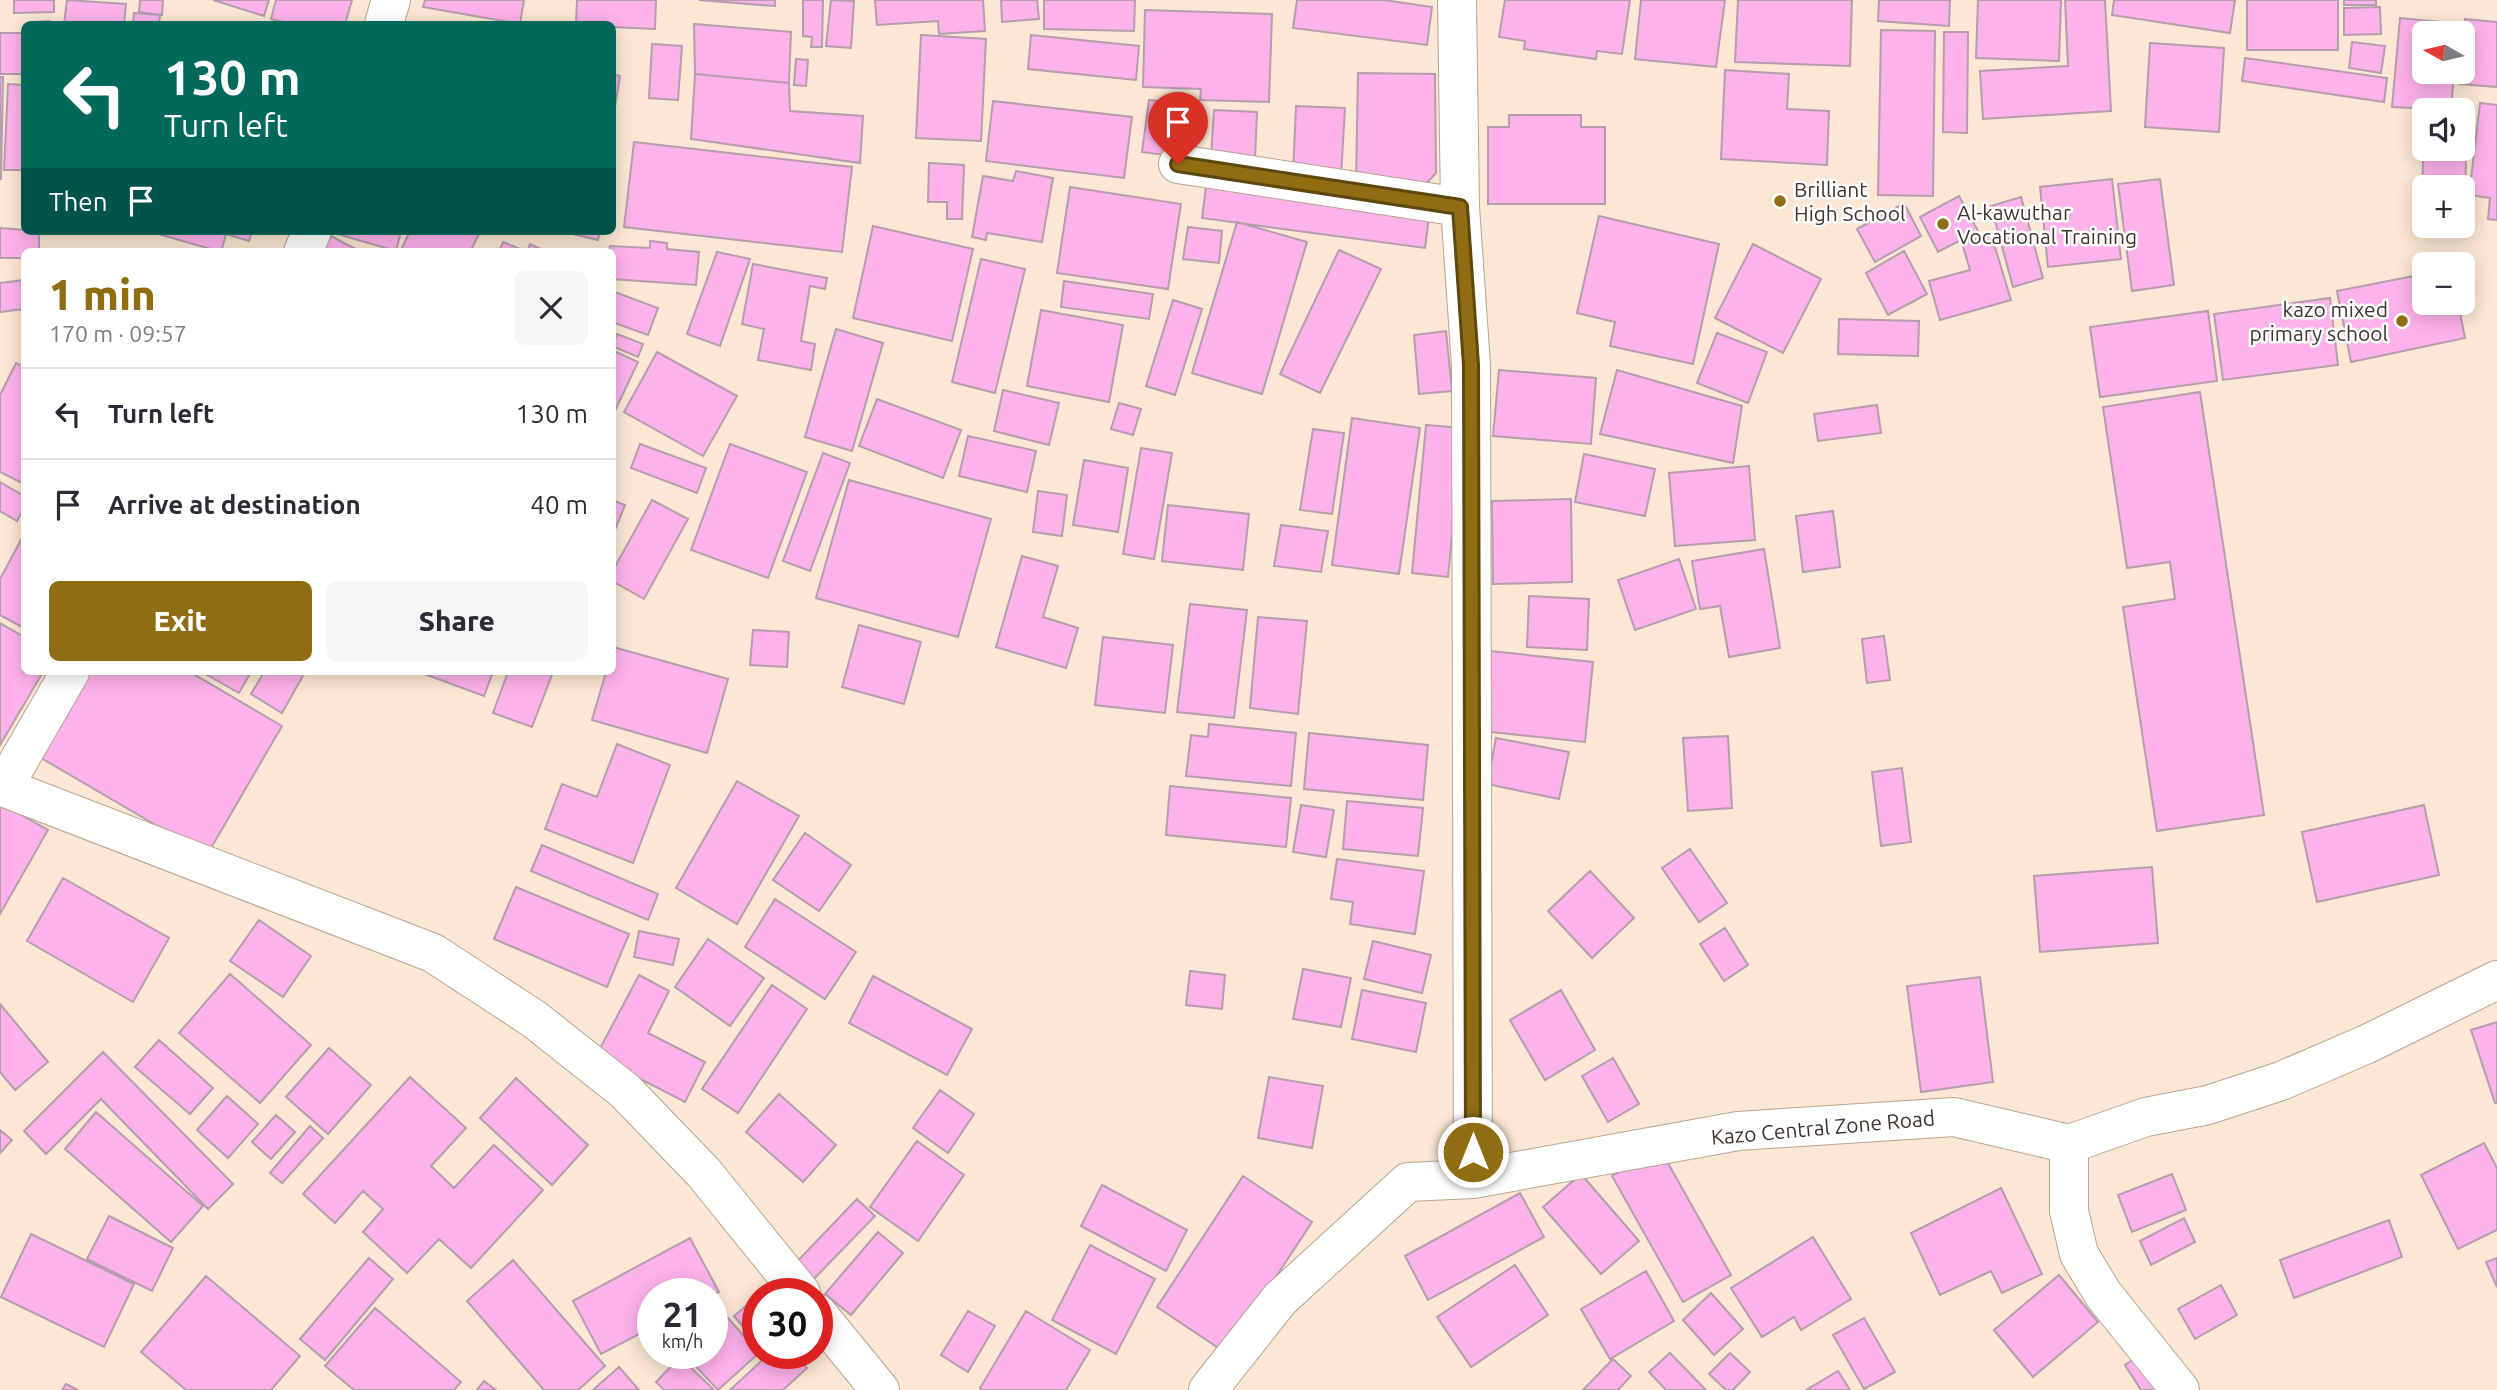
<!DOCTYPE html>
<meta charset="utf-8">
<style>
body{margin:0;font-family:Ubuntu,sans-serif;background:#f7f7f7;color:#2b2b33;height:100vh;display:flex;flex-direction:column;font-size:26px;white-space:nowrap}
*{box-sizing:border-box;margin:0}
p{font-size:23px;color:#7c7c81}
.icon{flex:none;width:38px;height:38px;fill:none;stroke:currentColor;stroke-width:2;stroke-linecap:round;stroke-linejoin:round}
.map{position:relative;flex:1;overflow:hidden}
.drawer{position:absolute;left:21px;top:248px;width:595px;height:427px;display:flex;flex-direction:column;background:#fff;border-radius:10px;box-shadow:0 4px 18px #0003}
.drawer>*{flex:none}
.hud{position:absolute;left:21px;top:21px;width:595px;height:214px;border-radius:10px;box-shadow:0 4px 18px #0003;background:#00695c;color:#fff;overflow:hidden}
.needle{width:46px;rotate:278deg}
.buttons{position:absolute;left:2412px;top:21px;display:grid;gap:14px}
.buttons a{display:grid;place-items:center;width:63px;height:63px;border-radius:10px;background:#fff;box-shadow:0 4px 18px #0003;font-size:35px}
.speed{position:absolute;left:637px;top:1278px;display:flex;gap:14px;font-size:35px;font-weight:700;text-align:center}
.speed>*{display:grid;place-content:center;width:91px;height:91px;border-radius:50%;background:#fff;box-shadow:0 4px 18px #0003;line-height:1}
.speed small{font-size:18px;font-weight:400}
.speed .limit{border:10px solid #d22;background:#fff;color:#111}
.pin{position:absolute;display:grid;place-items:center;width:60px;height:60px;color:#fff;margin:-72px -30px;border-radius:50% 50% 50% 0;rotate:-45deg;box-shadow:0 0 7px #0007}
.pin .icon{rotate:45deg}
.me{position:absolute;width:77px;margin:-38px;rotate:0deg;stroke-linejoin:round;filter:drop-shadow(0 0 5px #0008)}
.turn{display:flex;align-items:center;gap:24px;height:147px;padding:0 28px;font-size:32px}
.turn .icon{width:91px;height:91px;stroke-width:2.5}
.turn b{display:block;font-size:49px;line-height:60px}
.then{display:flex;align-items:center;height:66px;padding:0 28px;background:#0003;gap:14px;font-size:26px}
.round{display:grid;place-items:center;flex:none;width:74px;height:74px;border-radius:10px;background:#f7f7f7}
.summary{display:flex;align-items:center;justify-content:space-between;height:119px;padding:0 28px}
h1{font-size:42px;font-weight:800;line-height:52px;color:#906d12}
.action{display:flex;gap:14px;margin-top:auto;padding:14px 28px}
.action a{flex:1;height:80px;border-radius:10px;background:#906d12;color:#fff;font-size:28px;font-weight:800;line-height:80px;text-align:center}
.action a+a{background:#f7f7f7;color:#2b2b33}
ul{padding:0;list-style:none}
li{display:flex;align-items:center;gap:21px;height:91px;padding:0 28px;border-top:2px solid #e1e1e2}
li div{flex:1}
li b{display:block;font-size:26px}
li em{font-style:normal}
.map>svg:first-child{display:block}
.building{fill:#fdb2ea;stroke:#b49dad;stroke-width:2}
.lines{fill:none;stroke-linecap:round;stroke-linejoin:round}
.minor-casing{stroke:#b7a491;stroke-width:40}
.minor{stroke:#fff;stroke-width:38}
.route-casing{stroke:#5e470c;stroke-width:18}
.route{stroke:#906d12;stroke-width:12}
.poi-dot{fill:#906d12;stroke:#fff;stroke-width:2.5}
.labels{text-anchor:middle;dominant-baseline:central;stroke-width:5;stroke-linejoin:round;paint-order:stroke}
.poi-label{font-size:21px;fill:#3d352d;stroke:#fff;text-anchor:start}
.street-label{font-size:21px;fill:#3d352d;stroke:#fff}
</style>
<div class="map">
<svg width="2497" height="1390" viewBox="0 0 2497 1390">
<rect width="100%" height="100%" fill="#fbe7d3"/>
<path class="building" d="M14 0H54V12L14 13Z
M67 0 126 4 124 24H64Z
M140 0H163L162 15 139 12Z
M213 0H269L264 16Z
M276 0H352L345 24H291L271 19Z
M425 0H524L520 24 423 7Z
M577 0H656L655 29 612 27V24H576Z
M699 0H775V6Z
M803 0H823L822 47H811L812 37 803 36Z
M831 0 854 1 851 48 826 46Z
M875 0H983L985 31 939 34 938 21 877 25Z
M1001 0H1037L1039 19 1002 22Z
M1044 0H1135L1134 31 1044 29Z
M1297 0H1384L1432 7 1427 45 1293 28Z
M1505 0H1630L1622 54 1597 51 1596 59 1524 49 1525 41 1499 37Z
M1641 0H1725L1716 67 1635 59Z
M1738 0H1852L1850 66 1735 62Z
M1879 0H1950L1949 26 1878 21Z
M1978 0H2061L2059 61 1976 58Z
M2065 0H2105L2111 111 1983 119 1980 71 2068 66Z
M2114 0H2235L2230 33 2112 15Z
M2247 0H2338V50H2247Z
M2344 0H2376V5H2344Z
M2380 7 2381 34 2344 35V8Z
M1145 10 1272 14 1269 102 1200 100 1201 89 1143 87Z
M134 13 160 15 159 24H133Z
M2400 18 2459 24 2458 33H2424V72H2454L2451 110 2392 107Z
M2465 19 2497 22V87L2460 84Z
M50 21 51 24H35V22Z
M694 24 791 32 789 83 695 74Z
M1881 30 1935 31 1933 196 1878 195Z
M1944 32H1968L1967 133 1943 132Z
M0 33H24V74H0Z
M921 35 986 39 981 141 916 138Z
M1031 35 1139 46 1136 80 1028 69Z
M2352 42 2385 46 2381 73 2349 68Z
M2150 43 2224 48 2219 132 2145 127Z
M652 44 682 46 678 100 649 98Z
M2245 58 2387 78 2384 102 2242 81Z
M796 59 808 60 806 86 794 85Z
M1725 70 1789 74 1787 109 1829 111 1827 165 1721 159Z
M1358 73 1435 74 1436 173 1426 184 1356 183Z
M612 74 620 76 612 125Z
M695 74 789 83 790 111 863 116 860 163 691 139Z
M0 77H3L1 179H0Z
M8 84 23 85 22 119H24V170H4Z
M1149 100 1202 106 1194 159 1142 152Z
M993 101 1132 117 1124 178 986 161Z
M2480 103 2497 105V220L2488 219 2490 198 2469 195Z
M1296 106 1345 108 1341 176 1293 174Z
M1214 110 1257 112 1255 159 1211 157Z
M1509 115H1581V127H1605V204H1488V127H1509Z
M2462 119H2467L2465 199H2462V187H2424V198H2422L2424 121V149H2462Z
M634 142 852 167 842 252 624 227Z
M929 163 964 165 962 219H947V202H928Z
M1016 171 1053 178 1042 242 987 233 986 240 972 237 983 176 1013 181Z
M1207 179 1430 210 1425 248 1202 218Z
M2112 179 2121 259 2048 267 2040 187Z
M2160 179 2174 285 2132 291 2118 184Z
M1070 187 1181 204 1168 289 1057 273Z
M1959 196 1978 231 1938 252 1920 217Z
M2021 197 2043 278 2013 287 1991 206Z
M1904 203 1921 236 1875 262 1857 229Z
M1599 216 1719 244 1693 364 1610 346 1615 322 1577 313Z
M1237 222 1307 242 1262 394 1192 373Z
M873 226 973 249 952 341 853 318Z
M1188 227 1222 231 1219 263 1183 259Z
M0 228 39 231V252H24V258H0Z
M148 231H252L249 241 226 234 221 252Z
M327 231H401L396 251Z
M410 231H479L480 232 470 252H400Z
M560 231H600L598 240Z
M1991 234 2011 300 1940 320 1929 281 1970 270 1962 243Z
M331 236 361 252H323Z
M650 241 667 243V249L699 252 696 285 612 279V252H609L610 246 650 248Z
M503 242 527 252 530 244 547 252H499Z
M1753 244 1821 279 1783 353 1715 318Z
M1339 250 1381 269 1320 393 1280 374Z
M1904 251 1927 294 1888 315 1866 273Z
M717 252 750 259 720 346 687 334Z
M981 259 1025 269 995 393 952 382Z
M753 264 827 278 825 289 810 286 801 341 815 344 811 370 758 360 764 329 742 324Z
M2424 274V303H2458L2465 338 2351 362 2337 291Z
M24 280V309L0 312V283Z
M1064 281 1153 294 1149 319 1061 307Z
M612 291 658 308 648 335 612 322Z
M2330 298 2338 365 2223 380 2214 314Z
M1173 300 1202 309 1175 395 1146 386Z
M1041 310 1123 325 1109 402 1027 386Z
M2208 311 2217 381 2100 397 2090 327Z
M1839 319 1919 321 1918 356 1838 354Z
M836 329 883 343 852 451 805 437Z
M1446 331 1452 391 1419 394 1414 335Z
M1717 333 1767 352 1748 403 1697 383Z
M617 334 643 344 638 357 612 346Z
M612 350 638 362 612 417Z
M657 352 737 396 703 456 624 412Z
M16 363 24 367V484L0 472V395Z
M1499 370 1596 378 1591 444 1493 436Z
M1617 370 1742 406 1733 463 1600 434Z
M1003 390 1059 403 1049 445 994 431Z
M2200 392 2264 815 2157 831 2123 607 2175 599 2170 562 2127 568 2103 407Z
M877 399 961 430 943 478 859 446Z
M1119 403 1141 409 1133 435 1111 429Z
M1877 405 1881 433 1818 441 1814 414Z
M1352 418 1420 428 1399 574 1332 565Z
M1426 425 1462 428 1448 577 1412 573Z
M1313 429 1344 433 1332 514 1300 510Z
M968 436 1036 451 1027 492 959 476Z
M640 444 706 468 697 493 631 468Z
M730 444 807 472 768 578 691 550Z
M1141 448 1172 453 1154 559 1123 554Z
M823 453 850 463 810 571 783 561Z
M1584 454 1655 469 1645 516 1575 502Z
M1084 460 1128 468 1118 532 1073 525Z
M1749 466 1755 540 1675 546 1669 473Z
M849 480 991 519 958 637 816 598Z
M0 482 24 496V508L17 521 0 511Z
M1038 491 1067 495 1062 536 1033 532Z
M1571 499 1572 582 1493 584 1492 501Z
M612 500 625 505 612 537Z
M652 500 688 519 644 599 612 581V572Z
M1168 505 1249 514 1243 570 1162 561Z
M1833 511 1840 567 1803 572 1796 516Z
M1281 525 1328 531 1321 572 1274 566Z
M23 536 24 537V628L0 615V579Z
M1764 549 1780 648 1729 657 1720 606 1700 609 1692 561Z
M1022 556 1058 566 1043 617 1078 628 1066 668 996 647Z
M1679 559 1696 609 1635 630 1618 580Z
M1529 596 1589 599 1587 650 1527 647Z
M1190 604 1247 610 1234 718 1177 712Z
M1258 617 1307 621 1298 714 1250 708Z
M0 623 24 637V672H43L0 745Z
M859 625 921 642 904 704 842 687Z
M753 630 789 632 787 667 750 665Z
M1884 636 1890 680 1867 683 1862 639Z
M1103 637 1173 645 1165 713 1095 705Z
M613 647 728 679 707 753 592 720 606 672H612Z
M1490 651 1593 662 1585 742 1482 731Z
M90 672H190L282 726 207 855 41 758Z
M202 672H251L239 693Z
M264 672H305L282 713 251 694Z
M419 672H493L484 696Z
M508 672H553L532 727 493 713Z
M1209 724 1296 733 1291 786 1186 776 1191 735 1208 737Z
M1309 733 1428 745 1423 800 1304 789Z
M1728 736 1732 808 1688 811 1683 738Z
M1496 738 1569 752 1559 799 1487 784Z
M617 744 670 765 633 863 545 829 562 784 597 797Z
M1902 768 1911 842 1881 846 1872 772Z
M737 781 799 816 737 924 676 888Z
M1170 786 1291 798 1286 847 1166 835Z
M1347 801 1423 808 1418 856 1343 849Z
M0 803 48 830 0 914Z
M1301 805 1334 810 1326 857 1293 852Z
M2424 805 2439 875 2317 902 2302 832Z
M805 833 851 865 819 911 773 880Z
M542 845 658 894 648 920 531 871Z
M1690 849 1727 903 1699 922 1662 868Z
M1337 859 1424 871 1415 934 1350 924 1353 902 1331 899Z
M2152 867 2158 943 2040 952 2034 876Z
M1590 871 1634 918 1592 958 1548 911Z
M63 878 169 938 133 1002 27 941Z
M516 887 629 934 607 987 494 939Z
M775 899 856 952 825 999 745 947Z
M259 920 311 956 283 997 230 961Z
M1725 928 1748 965 1724 981 1700 944Z
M639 931 679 939 673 965 634 957Z
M708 939 764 978 730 1026 675 987Z
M1373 941 1431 955 1422 993 1364 979Z
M1303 969 1351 978 1341 1027 1293 1019Z
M1190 971 1225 975 1222 1009 1186 1005Z
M230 974 311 1045 260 1103 179 1033Z
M639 975 669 991 648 1033 705 1062 685 1102 596 1056Z
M873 976 972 1029 947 1075 849 1023Z
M1980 977 1993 1082 1921 1092 1907 986Z
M772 985 807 1009 738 1113 702 1089Z
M1362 990 1426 1003 1416 1052 1352 1039Z
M1561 990 1595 1050 1545 1080 1510 1020Z
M0 1004 48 1062 15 1090 0 1072Z
M2497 1022V1103H2495L2471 1030Z
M159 1040 213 1088 190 1114 135 1067Z
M329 1048 371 1085 328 1134 286 1097Z
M103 1052 233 1184 208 1209 101 1099 46 1154 24 1131Z
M1613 1058 1639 1104 1608 1122 1582 1076Z
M410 1077 466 1128 431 1166 454 1188 494 1145 543 1190 471 1268 439 1239 407 1273 363 1232 383 1209 363 1191 335 1223 303 1194Z
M1269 1077 1323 1086 1312 1148 1258 1138Z
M516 1078 588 1145 552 1185 480 1118Z
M940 1090 974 1114 948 1153 913 1128Z
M779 1094 836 1145 803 1182 746 1132Z
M227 1096 258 1124 228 1158 197 1130Z
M96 1112 203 1206 171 1242 65 1149Z
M276 1115 295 1132 271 1159 252 1142Z
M310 1126 323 1138 282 1183 270 1173Z
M0 1130 12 1140 0 1153Z
M917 1141 964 1175 918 1241 870 1207Z
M2484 1143 2497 1168V1230L2458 1249 2421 1175Z
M1660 1149 1731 1275 1683 1302 1612 1176Z
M1581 1174 1639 1241 1601 1274 1543 1207Z
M2172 1174 2186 1210 2132 1232 2118 1195Z
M1243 1176 1312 1222 1226 1353 1157 1307Z
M1102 1185 1187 1230 1166 1271 1081 1226Z
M2001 1188 2042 1274 2002 1293 1991 1271 1940 1295 1911 1233Z
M1520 1193 1544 1237 1428 1300 1405 1256Z
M857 1199 875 1216 806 1287 789 1270Z
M109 1216 173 1248 152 1291 87 1259Z
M2184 1218 2195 1242 2151 1265 2140 1241Z
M2389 1220 2402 1257 2294 1298 2280 1260Z
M878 1232 903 1253 851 1315 825 1294Z
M31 1234 134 1284 104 1347 1 1297Z
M1813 1237 1851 1299 1801 1330 1794 1317 1762 1337 1731 1288Z
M690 1238 719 1292 712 1295 653 1293V1327L601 1354 573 1301Z
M1090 1245 1155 1279 1116 1354 1052 1320Z
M369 1258 393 1279 325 1360 300 1339Z
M2497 1258V1287L2486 1262Z
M513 1260 605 1366 578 1390H544L467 1301Z
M1515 1265 1548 1315 1471 1367 1437 1317Z
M1646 1271 1674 1321 1610 1359 1581 1309Z
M2059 1275 2098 1322 2033 1377 1994 1330Z
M206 1276 300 1356 271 1390H186L141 1352Z
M2221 1285 2237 1315 2195 1339 2178 1309Z
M1711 1293 1743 1329 1714 1355 1683 1320Z
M754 1299 758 1303V1344L734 1316Z
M712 1300 759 1353 718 1390 683 1353H712Z
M375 1308 461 1382 454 1390H354L325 1366Z
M968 1311 995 1326 968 1372 941 1355Z
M1026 1311 1090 1350 1066 1390H982L980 1388Z
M1864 1318 1895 1372 1864 1389 1833 1335Z
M2153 1346 2182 1390H2141L2125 1365Z
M770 1353H792L807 1368 783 1390H730Z
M1670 1353 1706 1390H1666L1649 1372Z
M1730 1353 1750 1372 1733 1390H1726L1709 1374Z
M680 1357 714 1390H664L656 1382Z
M1613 1359 1631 1376 1618 1390H1583Z
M619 1367 639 1390H593Z
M1838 1371 1850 1390H1806Z
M484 1381 496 1390H477Z
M66 1384 78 1390H62Z"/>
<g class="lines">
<g class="minor-casing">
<path id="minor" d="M1457 0 1460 207 1471 365 1473 1179
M384 24 391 0
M1178 164 1460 207
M303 252 312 231
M0 786 433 953 534 1019 625 1091 704 1173 801 1293
M3 788 70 672
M2069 1144V1211L2079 1254 2103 1294 2180 1390
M817 1313 880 1390
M1208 1390 1280 1299 1408 1182 1473 1179 1738 1131 1954 1117 2069 1144 2146 1117 2208 1105 2281 1081 2367 1044 2497 980"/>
</g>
<use href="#minor" class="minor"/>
</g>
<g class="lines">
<g class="route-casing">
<path id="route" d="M1178 164 1460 207 1471 365 1473 1152"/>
</g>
<use href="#route" class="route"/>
</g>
<g class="poi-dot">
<circle cx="1780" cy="201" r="7"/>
<circle cx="1943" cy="224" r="7"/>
<circle cx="2402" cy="321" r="7"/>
</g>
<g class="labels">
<g class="poi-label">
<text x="1794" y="189">Brilliant<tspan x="1794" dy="24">High School</tspan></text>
<text x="1957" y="212">Al-kawuthar<tspan x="1957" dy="24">Vocational Training</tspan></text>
<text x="2388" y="309" text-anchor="end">kazo mixed<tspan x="2388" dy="24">primary school</tspan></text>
</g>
<g class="street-label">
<text transform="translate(1823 1127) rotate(-5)">Kazo Central Zone Road</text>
</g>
</g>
</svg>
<div class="buttons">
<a><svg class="needle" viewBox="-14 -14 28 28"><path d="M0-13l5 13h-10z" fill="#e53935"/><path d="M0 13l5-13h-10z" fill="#7c7c81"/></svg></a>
<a><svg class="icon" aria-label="sound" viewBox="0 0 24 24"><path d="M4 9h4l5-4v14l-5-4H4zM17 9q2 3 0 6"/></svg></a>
<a>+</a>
<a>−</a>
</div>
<div class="speed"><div>21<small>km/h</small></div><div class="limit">30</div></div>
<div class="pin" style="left:1178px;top:164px;background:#d93025"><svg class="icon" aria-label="arrive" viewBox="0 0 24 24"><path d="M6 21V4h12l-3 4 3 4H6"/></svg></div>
<svg class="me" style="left:1473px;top:1152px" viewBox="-20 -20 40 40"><circle r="17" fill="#906d12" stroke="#fff" stroke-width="3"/><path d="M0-11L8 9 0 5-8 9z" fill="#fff"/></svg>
<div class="hud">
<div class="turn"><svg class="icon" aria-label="left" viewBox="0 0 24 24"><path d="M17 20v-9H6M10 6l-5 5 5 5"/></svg><div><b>130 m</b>Turn left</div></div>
<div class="then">Then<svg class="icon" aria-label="arrive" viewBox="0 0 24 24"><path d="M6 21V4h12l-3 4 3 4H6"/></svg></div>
</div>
<section class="drawer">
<div class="summary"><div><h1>1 min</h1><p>170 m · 09:57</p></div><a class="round"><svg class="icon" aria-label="close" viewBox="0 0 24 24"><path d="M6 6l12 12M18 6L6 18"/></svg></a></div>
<ul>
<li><svg class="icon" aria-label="left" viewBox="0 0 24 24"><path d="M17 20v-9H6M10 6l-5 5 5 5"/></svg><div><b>Turn left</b></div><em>130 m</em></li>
<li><svg class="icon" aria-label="arrive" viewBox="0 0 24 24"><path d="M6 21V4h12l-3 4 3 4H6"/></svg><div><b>Arrive at destination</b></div><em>40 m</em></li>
</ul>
<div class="action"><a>Exit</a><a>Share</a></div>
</section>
</div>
